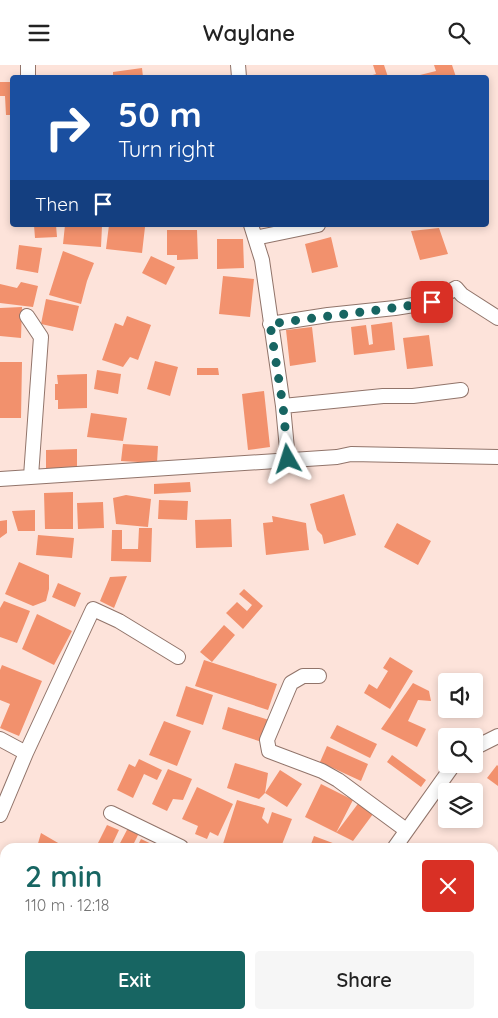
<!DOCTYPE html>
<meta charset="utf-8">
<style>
body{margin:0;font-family:Quicksand,sans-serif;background:#f6f6f6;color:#222;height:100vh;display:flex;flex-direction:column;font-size:19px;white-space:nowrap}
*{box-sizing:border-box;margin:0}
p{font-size:16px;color:#767676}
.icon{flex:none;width:28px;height:28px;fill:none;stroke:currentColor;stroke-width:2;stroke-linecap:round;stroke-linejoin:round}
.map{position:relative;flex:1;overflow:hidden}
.panel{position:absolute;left:0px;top:778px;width:499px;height:176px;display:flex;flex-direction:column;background:#fff;border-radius:15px 15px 0 0;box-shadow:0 2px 8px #0003}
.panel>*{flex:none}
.banner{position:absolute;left:10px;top:10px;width:479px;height:152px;border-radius:5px;box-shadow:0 2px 8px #0003;background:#1a4fa0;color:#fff;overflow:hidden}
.fabs{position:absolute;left:438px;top:608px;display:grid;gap:10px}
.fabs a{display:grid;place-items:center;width:45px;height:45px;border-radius:5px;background:#fff;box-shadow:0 2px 8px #0003;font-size:25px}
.pin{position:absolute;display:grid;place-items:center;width:42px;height:42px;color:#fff;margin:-21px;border-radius:10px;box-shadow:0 2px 8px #0006}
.me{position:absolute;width:55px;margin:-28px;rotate:354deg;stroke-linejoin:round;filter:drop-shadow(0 0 4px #0008)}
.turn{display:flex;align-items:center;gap:18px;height:105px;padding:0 25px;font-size:22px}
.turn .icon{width:65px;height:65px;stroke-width:2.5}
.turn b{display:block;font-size:35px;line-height:42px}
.then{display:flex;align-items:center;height:48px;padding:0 25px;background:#0003;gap:10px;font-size:19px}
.round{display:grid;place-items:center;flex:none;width:52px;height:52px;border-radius:5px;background:#f6f6f6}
.head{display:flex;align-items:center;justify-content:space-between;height:85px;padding:0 25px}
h1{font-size:30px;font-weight:600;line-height:38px;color:#176562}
.primary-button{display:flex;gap:10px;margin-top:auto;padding:10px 25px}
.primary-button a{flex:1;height:58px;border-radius:5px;background:#176562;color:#fff;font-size:20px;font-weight:600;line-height:58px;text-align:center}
.primary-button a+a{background:#f6f6f6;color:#222}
header{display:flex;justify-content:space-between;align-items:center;height:65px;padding:0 25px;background:#fff;font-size:22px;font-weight:600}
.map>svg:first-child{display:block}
.building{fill:#f2916d}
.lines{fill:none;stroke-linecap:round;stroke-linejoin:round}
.minor-casing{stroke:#91746a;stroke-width:16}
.minor{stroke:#fff;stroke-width:14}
.route{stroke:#176562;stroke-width:9;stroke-dasharray:0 16.2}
</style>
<header><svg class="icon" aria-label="menu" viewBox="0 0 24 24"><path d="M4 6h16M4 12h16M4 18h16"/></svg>Waylane<svg class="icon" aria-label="search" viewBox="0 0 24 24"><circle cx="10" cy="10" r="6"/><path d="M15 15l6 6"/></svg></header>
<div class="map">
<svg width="498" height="953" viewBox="0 0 498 953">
<rect width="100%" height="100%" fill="#fde3da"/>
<path class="building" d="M373 0H384L388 12H366L376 9Z
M434 0H452L456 12H421L420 10 436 6Z
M142 3 143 12H113V7Z
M0 17H12V50H6L5 31H0Z
M34 160H56L57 172 35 173Z
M65 160 102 161 101 182 63 179Z
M109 160 145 162 142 188 106 184Z
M439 163 448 189 420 195 411 166Z
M167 165H197L198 194 177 195V190H167Z
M331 172 338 202 312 208 305 179Z
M217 174H243L244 203 217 204Z
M19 180 42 183 38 208 16 204Z
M63 186 94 198 87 216 81 239 49 230Z
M151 191 175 202 166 220 142 208Z
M223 211 254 214 250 252 219 249Z
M21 217 38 221 33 242 0 238V219L17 223Z
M46 234 79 241 73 266 41 259Z
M22 242 21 273 0 271V243Z
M127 251 151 260 138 295 130 292 123 302 102 295 115 258 123 261Z
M392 257 395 285 354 290 351 262 366 260 369 280 373 279 371 260Z
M312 262 316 297 290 301 286 265Z
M429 270 433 301 407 304 403 273Z
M155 296 178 302 170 331 147 324Z
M0 297H22L21 353H0Z
M197 303H218L219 310H197Z
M97 305 121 309 118 329 94 324Z
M87 309V343L58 344V335H55V319H58L57 310Z
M264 326 270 382 248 385 242 329Z
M91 348 127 353 123 376 87 372Z
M123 379 158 381 157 398 121 396Z
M77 384V407H46V385Z
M190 417 191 427 154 429V419Z
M73 427V464H45L44 428Z
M344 429 356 470 324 479 322 470 317 465 310 439Z
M126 430 151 434 148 462 116 459 113 433Z
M159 435 188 436 187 455 158 454Z
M103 437 104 463 78 464 77 438Z
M35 445V466H18L12 446Z
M272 451 306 458 309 485 266 490 263 458 273 457Z
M231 454 232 482 196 483 195 455Z
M7 455V468L0 473V456Z
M397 458 431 476 418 500 384 482Z
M139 463H152L151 497 111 496 112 465H122V484H138Z
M38 470 74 473 72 493 36 490Z
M19 497 49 510V524L46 536 33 541 5 529Z
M127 511 114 543 100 536 110 512Z
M58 518 81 528 75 542 52 532Z
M244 524 263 541 243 564 226 548 237 537 247 546 252 540 239 529Z
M4 536 30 546 17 578 0 572V543Z
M37 549 72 566 54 600 22 584Z
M224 560 235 570 212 597 200 587Z
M390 592 413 606 390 644 364 628 369 619 377 624 388 606 383 603Z
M204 595 277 619 268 645 195 621Z
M2 600 42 616 19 671 0 663 10 639 0 635V605Z
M413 618 429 626 431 636 418 635 408 656 426 664 417 682 381 664Z
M186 621 213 630 203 660 176 651Z
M228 642 269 655 262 677 222 664Z
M164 656 191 666 177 701 149 690Z
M337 660 377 679 370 693 330 673Z
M327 681 368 699 361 716 320 697Z
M392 690 426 715 421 722 387 697Z
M139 694 162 705 157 715 144 709 133 733 117 725 129 699 135 702Z
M235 698 268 708 265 728 259 734 227 723Z
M497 700 498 701V721L487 713Z
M168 704 192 714 183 735 173 734 167 746 152 739Z
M280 705 302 719 287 742 265 728Z
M321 719 353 735 336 768 360 736 373 749 353 776 305 752Z
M197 722 233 739 218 771 210 767 207 774 195 769 198 761 182 754Z
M237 735 265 743 262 753 268 759 272 747 292 754 281 782H222Z
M107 760 119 765 111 782H96Z
M128 763 139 768 132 782H118Z
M41 768 65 782H37Z
M314 771 338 780 337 782H310Z
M141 774 158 782H137Z
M26 949H56L61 952 23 953Z
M138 949H165L160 953H146Z
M234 949H252L249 953H232Z
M273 949H312L319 953H281Z"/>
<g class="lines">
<g class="minor-casing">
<path id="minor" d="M28 0V12
M238 0 239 12
M251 160 262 195 283 341 288 395
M255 173 318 160
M27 251 41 272 31 411
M270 259 328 250 395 243 432 237 456 223 462 230 498 253
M283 341 383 331H413L461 325
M0 414 337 392 351 389 498 392
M319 611H303L291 618 267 675 269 686 322 706 338 715 406 765
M0 674 26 688
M474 683 498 671
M111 748 181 782
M0 750 26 688 93 544 119 556 178 592
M395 782 454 699
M0 868 5 873
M0 911 5 905
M93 949 98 953
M342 953 343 949"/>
</g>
<use href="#minor" class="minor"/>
</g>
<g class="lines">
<path class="route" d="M288 394 283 341 270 259C324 251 378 246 432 237"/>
</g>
</svg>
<div class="fabs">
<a><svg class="icon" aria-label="sound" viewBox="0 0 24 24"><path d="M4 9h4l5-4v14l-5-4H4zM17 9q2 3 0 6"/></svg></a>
<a><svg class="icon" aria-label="search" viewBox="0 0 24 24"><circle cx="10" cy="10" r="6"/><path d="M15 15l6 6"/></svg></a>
<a><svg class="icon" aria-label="layers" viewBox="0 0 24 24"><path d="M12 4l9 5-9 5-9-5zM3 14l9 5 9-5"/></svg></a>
</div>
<div class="pin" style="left:432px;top:237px;background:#d93025"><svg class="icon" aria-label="arrive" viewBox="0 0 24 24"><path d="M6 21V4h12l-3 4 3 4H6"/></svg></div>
<svg class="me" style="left:288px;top:394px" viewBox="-20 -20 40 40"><path d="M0-17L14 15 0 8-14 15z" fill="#176562" stroke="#fff" stroke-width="4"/></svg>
<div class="banner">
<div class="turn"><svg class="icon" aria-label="right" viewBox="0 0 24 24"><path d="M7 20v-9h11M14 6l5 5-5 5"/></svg><div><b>50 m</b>Turn right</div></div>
<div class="then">Then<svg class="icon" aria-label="arrive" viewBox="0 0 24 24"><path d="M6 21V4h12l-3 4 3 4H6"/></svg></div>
</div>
<section class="panel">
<div class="head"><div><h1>2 min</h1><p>110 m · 12:18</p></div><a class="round" style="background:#d93025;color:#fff"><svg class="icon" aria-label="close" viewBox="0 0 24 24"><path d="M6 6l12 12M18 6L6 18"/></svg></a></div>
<div class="primary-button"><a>Exit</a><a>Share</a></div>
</section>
</div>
